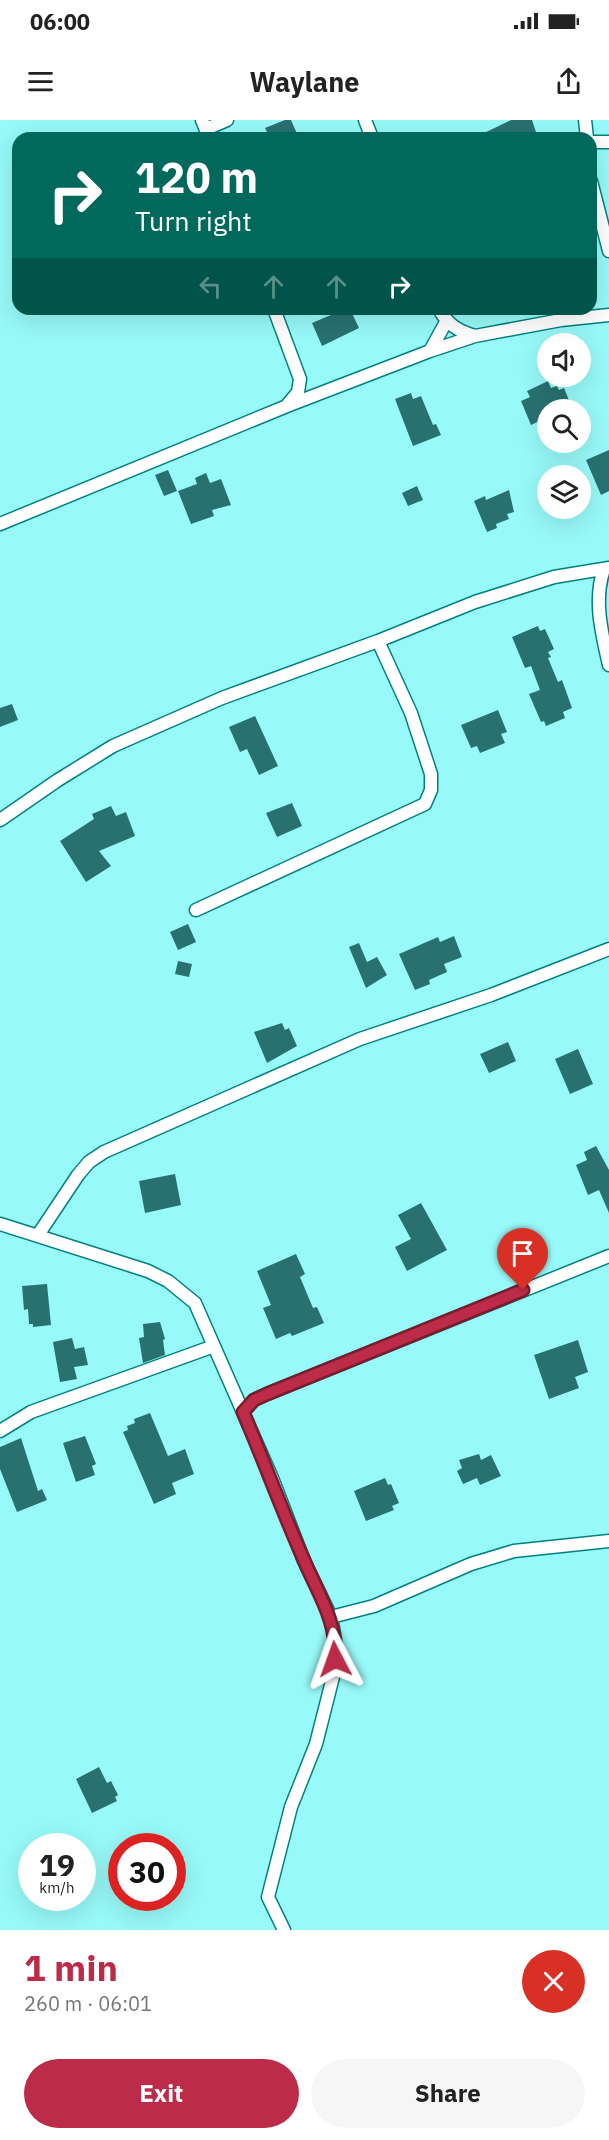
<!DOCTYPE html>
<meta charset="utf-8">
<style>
body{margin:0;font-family:"IBM Plex Sans",sans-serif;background:#f6f6f6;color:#222;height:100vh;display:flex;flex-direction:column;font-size:22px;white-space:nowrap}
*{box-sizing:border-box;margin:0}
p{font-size:20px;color:#767676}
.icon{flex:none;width:33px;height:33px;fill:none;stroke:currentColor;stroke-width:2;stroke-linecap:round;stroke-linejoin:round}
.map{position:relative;height:1810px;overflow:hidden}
.panel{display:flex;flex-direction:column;background:#fff;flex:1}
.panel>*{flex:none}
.top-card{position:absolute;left:12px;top:12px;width:585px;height:183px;border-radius:18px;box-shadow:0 6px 24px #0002;background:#00695c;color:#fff;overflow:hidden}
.controls{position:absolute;left:537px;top:213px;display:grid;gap:12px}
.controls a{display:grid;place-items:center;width:54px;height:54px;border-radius:50%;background:#fff;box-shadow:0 6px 24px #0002;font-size:30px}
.speed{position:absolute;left:18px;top:1713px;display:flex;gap:12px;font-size:30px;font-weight:700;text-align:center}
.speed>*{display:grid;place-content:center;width:78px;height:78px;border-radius:50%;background:#fff;box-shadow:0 6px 24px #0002;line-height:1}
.speed small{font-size:15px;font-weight:400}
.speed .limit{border:9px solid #d22;background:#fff;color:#111}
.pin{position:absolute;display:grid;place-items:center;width:51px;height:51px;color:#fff;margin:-62px -26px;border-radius:50% 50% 50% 0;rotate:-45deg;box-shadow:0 0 6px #0007}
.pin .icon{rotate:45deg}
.me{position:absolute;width:66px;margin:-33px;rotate:356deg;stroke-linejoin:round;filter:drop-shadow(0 0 4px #0008)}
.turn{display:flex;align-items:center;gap:21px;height:126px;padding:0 24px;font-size:27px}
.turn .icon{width:78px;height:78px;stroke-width:2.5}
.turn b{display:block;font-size:42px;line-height:51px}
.lanes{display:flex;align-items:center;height:57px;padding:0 24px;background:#0003;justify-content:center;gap:30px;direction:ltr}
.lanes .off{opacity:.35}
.round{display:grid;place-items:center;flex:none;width:63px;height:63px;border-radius:32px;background:#f6f6f6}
.overview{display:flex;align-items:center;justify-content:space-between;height:102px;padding:0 24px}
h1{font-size:36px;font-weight:800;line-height:45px;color:#bc2b47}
.button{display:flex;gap:12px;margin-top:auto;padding:12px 24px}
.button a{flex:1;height:69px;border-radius:36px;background:#bc2b47;color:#fff;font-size:24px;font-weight:800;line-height:69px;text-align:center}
.button a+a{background:#f6f6f6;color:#222}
.status{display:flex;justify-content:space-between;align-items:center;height:42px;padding:0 30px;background:#fff;direction:ltr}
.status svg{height:16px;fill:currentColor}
header{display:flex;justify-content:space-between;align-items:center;height:78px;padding:0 24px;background:#fff;font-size:27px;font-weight:800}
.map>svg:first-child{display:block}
.building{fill:#297171}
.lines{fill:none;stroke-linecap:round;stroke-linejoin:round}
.street-casing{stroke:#028081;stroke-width:15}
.street{stroke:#fff;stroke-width:12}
.route-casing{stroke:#7a1c2e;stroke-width:15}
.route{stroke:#bc2b47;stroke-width:10}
</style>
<div class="status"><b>06:00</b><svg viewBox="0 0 49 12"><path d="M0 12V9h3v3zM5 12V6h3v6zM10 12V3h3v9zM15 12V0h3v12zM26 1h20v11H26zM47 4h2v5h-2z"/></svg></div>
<header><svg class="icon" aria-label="menu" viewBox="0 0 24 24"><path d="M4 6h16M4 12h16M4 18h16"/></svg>Waylane<svg class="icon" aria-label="share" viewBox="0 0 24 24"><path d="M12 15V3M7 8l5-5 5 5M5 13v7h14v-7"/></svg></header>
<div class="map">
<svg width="609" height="1810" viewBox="0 0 609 1810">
<rect width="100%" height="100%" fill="#97f9f8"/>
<path class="building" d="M285 0H291L299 18H270L265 8Z
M511 0H532L537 15 530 18H474Z
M345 189H350L359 208 322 226 312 203Z
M548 261 551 268 557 266 559 270 564 268 573 290H548V297L531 305 521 281 530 277 527 271Z
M411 273 413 279 421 276 433 305 436 304 441 315 413 326 395 279Z
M609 330V371L601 375 586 340Z
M168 350 177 371 164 376 155 355Z
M206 353 210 363 221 359 231 385 212 390 214 396 191 404 178 371 197 364 195 358Z
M417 366 423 380 408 386 402 373Z
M509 370 514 392 507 394 509 399 496 404 497 408 487 412 474 381 485 376 486 380Z
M538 506 540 511 545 509 554 529 548 532 551 537 548 538 558 562 562 560 572 588 563 592 565 598 546 606 544 601 541 602 529 574 540 570 531 546 525 548 512 517Z
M12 584 18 600 0 607V588Z
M498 590 507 612 501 614 505 623 480 633 477 626 471 628 461 605Z
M255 596 278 646 259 655 247 629 240 632 229 607Z
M292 683 302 706 277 717 266 693Z
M111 686 116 696 126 692 135 716 99 731 111 746 86 762 60 721 94 699 92 694Z
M188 804 196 822 178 830 170 812Z
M454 816 462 837 444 844 447 852 429 860 430 864 415 870 399 834 438 817 440 822Z
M359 823 367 842 377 837 387 855 366 868 349 827Z
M178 841 192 844 189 857 175 854Z
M282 903 285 910 289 908 297 926 267 943 254 912Z
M508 922 516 941 489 953 480 934Z
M578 929 593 964 570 974 555 939Z
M596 1026 609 1050V1093L599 1070 588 1075 576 1045 587 1040 584 1032Z
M175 1054 181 1085 145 1093 139 1061Z
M421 1083 447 1130 407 1151 395 1127 411 1119 398 1095Z
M296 1134 305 1154 300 1157 313 1188 317 1187 324 1203 292 1216 290 1213 276 1219 263 1188 271 1185 257 1151Z
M47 1164 51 1205 33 1207V1204H29L28 1189 24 1190 22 1166Z
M160 1202 165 1219 163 1220 165 1235 143 1243 139 1218 144 1217 143 1204Z
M72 1218 75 1229 84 1227 88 1245 74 1247 77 1259 60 1262 53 1222Z
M578 1220 588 1252 575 1257 579 1268 549 1279 534 1235Z
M150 1293 168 1336 185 1329 194 1354 172 1363 176 1374 154 1384 123 1312 128 1310 127 1306 135 1303 134 1299Z
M85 1316 96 1344 92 1346 95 1355 76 1362 63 1323Z
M21 1318 38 1371 42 1369 47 1380 17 1392 0 1349V1327Z
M479 1334 481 1340 491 1335 501 1356 480 1365 477 1358 463 1364 457 1351 462 1348 459 1340Z
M385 1358 388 1365 391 1364 399 1383 392 1386 394 1390 366 1401 354 1371Z
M99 1647 107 1663 111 1661 118 1675 115 1677 117 1681 92 1693 76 1659Z"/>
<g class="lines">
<g class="street-casing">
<path id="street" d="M202 0 209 18
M365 0 372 18
M585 0 587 18
M206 9 227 0
M591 22H609
M591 61 609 131
M274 189 300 259 298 272 288 284
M439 189C448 205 458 211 475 216
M430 231 446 202
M0 404 287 286 430 231 475 216 561 200 609 195
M604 449C593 480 602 514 609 545
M0 700 58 660 113 626 222 578 378 521 475 482 554 457 609 448
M196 790 425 684 431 670V654L411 593 378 521
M0 1104 148 1151 168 1161 195 1183 272 1358 304 1441 331 1497 336 1525 334 1553 316 1624 291 1687 268 1777 284 1810
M38 1115 78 1055 89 1042 104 1032 360 919 491 875 609 829
M243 1292 254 1280 267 1274 609 1136
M0 1311 31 1292 214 1226
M331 1497 374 1486 471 1444 514 1431 609 1421"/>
</g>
<use href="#street" class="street"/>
</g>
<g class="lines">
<g class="route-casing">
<path id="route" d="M335 1539C337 1500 318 1474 304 1440 282 1391 264 1341 243 1292L254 1280 267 1274 523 1170"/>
</g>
<use href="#route" class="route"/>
</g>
</svg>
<div class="controls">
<a><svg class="icon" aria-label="sound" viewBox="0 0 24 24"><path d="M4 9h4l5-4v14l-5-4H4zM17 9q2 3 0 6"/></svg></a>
<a><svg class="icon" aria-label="search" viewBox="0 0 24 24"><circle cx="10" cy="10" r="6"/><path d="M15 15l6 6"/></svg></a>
<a><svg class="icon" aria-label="layers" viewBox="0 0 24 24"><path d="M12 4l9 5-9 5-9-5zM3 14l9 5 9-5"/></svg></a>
</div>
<div class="speed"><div>19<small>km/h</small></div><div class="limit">30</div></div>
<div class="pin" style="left:523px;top:1170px;background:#d93025"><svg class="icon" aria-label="arrive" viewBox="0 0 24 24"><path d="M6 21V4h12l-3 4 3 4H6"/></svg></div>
<svg class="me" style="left:335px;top:1539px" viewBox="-20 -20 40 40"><path d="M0-17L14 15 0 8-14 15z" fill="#bc2b47" stroke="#fff" stroke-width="4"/></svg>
<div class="top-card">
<div class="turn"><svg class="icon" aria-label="right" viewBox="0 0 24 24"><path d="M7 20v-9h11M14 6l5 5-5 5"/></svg><div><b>120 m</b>Turn right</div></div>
<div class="lanes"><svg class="icon off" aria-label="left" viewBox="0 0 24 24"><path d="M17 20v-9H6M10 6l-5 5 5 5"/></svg><svg class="icon off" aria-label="ahead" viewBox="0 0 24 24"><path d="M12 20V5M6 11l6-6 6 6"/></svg><svg class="icon off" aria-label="ahead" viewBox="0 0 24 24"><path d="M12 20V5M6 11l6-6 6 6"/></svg><svg class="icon" aria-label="right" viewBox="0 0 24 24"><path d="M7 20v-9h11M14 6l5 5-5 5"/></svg></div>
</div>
</div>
<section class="panel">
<div class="overview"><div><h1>1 min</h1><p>260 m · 06:01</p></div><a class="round" style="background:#d93025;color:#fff"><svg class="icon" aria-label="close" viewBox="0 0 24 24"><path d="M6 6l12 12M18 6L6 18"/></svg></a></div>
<div class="button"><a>Exit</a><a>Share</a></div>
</section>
